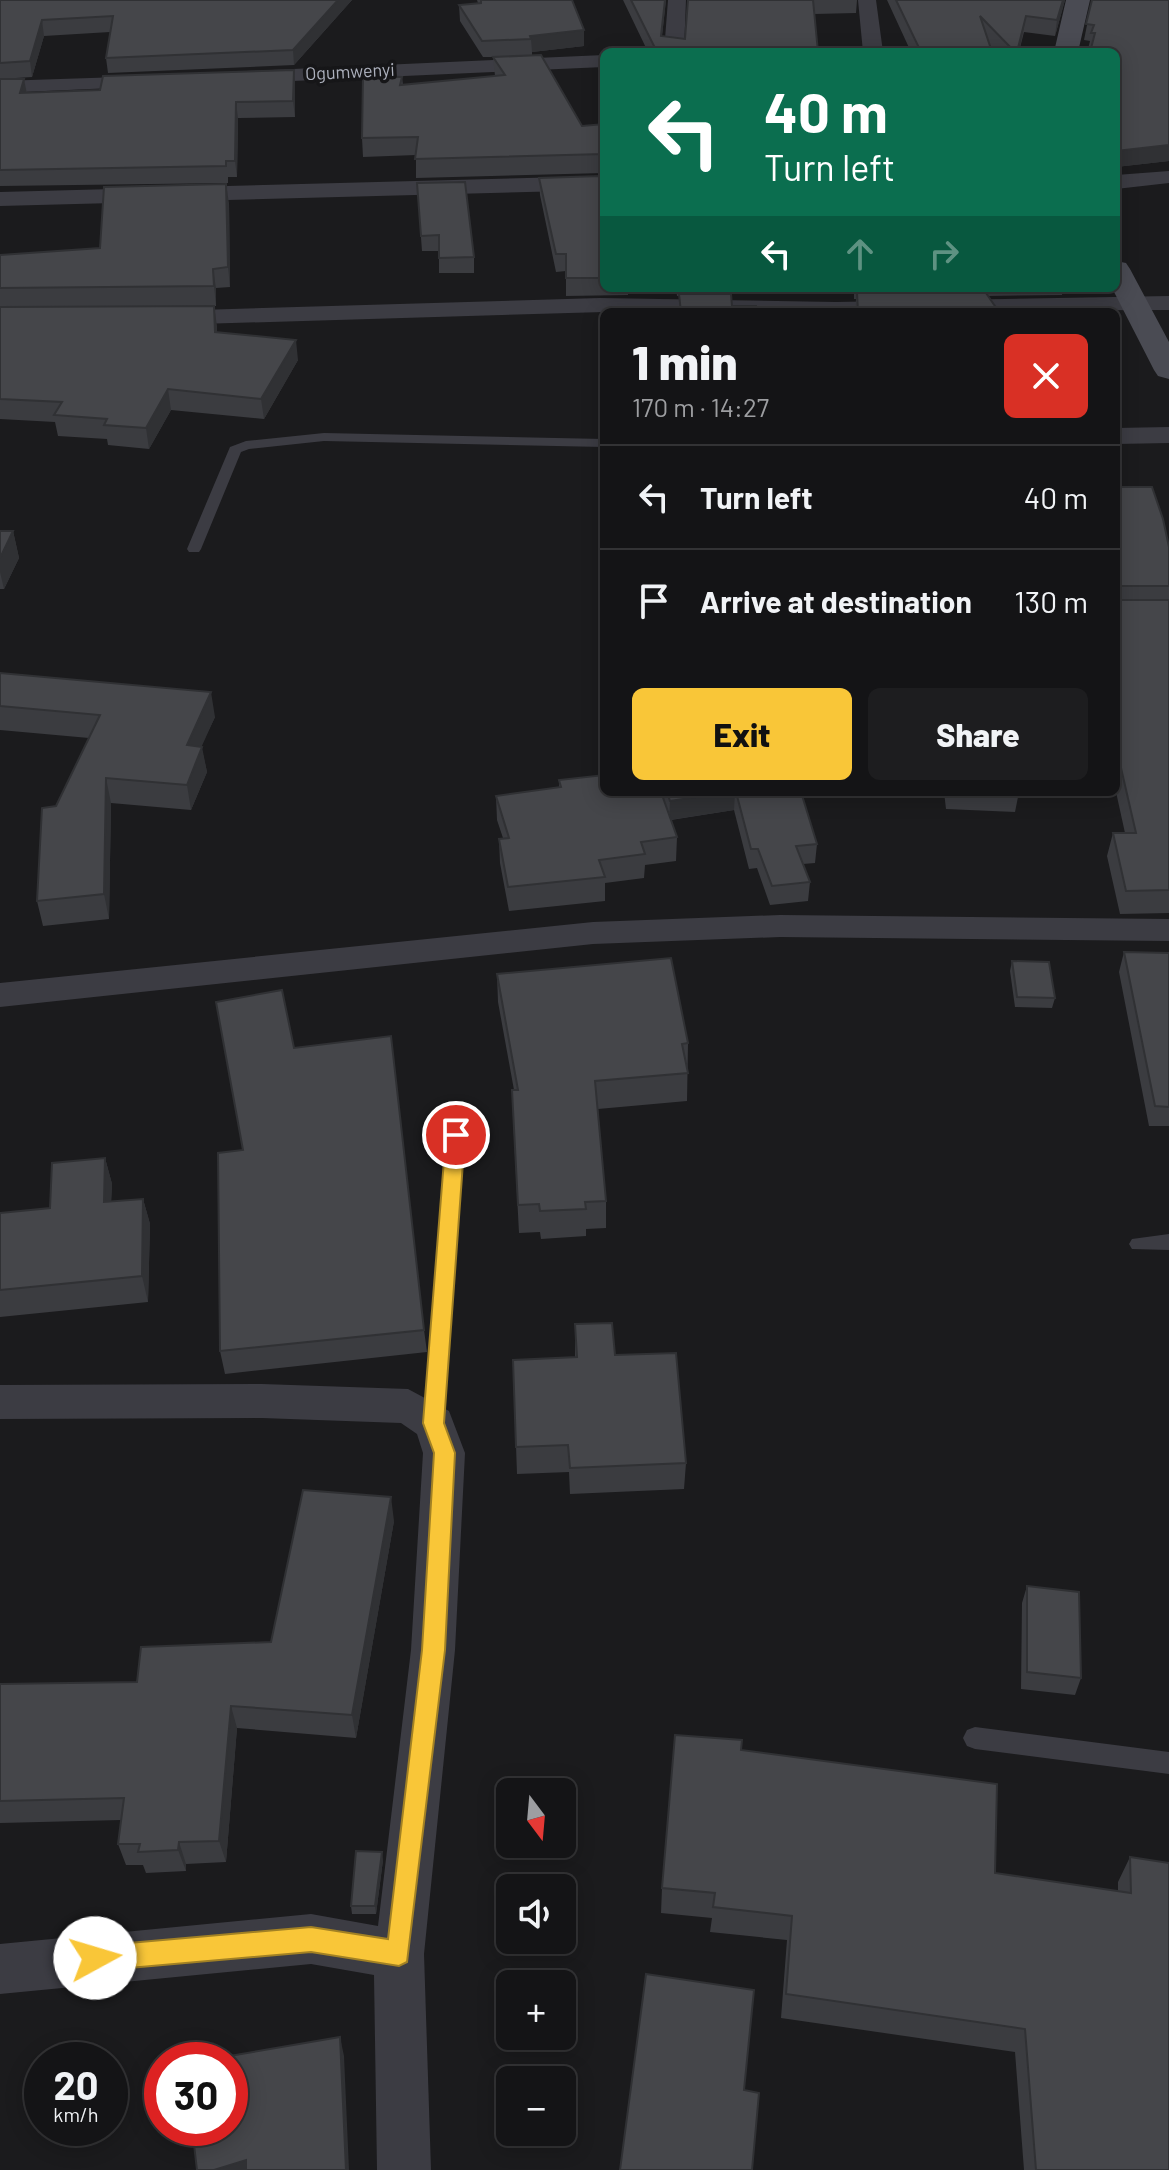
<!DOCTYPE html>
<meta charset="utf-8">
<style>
body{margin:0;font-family:Barlow,sans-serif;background:#1d1d1f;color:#f1f3f6;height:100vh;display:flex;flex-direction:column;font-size:30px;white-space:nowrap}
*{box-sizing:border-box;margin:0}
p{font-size:26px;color:#9d9ea1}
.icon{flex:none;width:44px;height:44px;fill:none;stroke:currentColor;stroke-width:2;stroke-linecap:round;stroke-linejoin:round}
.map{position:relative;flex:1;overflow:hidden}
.side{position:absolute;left:600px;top:308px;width:520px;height:488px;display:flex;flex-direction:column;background:#141416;border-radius:12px;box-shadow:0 4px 20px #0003,0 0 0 2px #333335}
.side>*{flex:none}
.banner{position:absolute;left:600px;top:48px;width:520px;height:244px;border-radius:12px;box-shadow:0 4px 20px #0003,0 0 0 2px #333335;background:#0b6e4f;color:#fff;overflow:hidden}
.needle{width:52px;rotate:164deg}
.buttons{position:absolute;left:496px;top:1778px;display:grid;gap:16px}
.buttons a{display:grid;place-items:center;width:80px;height:80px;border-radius:12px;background:#141416;box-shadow:0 4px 20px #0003,0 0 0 2px #333335;font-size:40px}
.speed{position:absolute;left:24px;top:2042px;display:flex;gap:16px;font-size:40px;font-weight:700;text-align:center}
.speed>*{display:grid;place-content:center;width:104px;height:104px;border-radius:50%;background:#141416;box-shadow:0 4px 20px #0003,0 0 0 2px #333335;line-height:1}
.speed small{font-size:20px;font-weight:400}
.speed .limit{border:12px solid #d22;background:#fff;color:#111}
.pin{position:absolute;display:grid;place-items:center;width:68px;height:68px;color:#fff;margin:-34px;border:4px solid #fff;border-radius:50%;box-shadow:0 2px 8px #0007}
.me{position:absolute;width:88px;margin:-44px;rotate:84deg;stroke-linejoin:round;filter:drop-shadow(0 0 6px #0008)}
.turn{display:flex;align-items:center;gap:28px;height:168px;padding:0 32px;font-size:36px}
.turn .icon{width:104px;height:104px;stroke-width:2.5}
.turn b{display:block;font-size:56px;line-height:68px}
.lanes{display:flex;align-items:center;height:76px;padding:0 32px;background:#0003;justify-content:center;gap:40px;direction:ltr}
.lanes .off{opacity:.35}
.round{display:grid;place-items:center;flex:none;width:84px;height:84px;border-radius:12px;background:#1d1d1f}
.headline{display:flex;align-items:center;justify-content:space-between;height:136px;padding:0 32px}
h1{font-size:48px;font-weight:800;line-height:60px}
.cta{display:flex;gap:16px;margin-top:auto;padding:16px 32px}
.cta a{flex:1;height:92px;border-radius:12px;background:#f9c638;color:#111;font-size:32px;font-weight:800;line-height:92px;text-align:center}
.cta a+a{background:#1d1d1f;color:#f1f3f6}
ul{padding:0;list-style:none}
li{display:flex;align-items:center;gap:24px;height:104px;padding:0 32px;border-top:2px solid #333335}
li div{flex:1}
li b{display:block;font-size:30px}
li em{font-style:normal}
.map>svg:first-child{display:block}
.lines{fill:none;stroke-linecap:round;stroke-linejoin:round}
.lane{fill:#3c3c43;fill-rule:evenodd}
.street{fill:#3c3c43;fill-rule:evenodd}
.secondary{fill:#4a4b53;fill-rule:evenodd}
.wall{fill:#3b3c40}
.shaded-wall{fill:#303134}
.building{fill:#45464a;stroke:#303134;stroke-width:2}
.route{fill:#f9c638;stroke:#a28124;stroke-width:2}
.labels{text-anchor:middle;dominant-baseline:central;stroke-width:7;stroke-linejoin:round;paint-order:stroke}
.far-street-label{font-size:18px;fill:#adb1bd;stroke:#161618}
</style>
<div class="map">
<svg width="1169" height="2170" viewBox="0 0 1169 2170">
<rect width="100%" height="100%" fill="#1b1b1d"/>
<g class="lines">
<path class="lane" d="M324 433 604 439V447L324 441 249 449 241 452 201 549 199 552H189L187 549 230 447 246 441Z
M456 1128 463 1130 465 1135 444 1423 441 1429 434 1432 427 1429 424 1423 447 1135 449 1130Z
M1169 1234V1250L1132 1249 1129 1244 1132 1239Z
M975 1727 1169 1752V1774L975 1749 967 1746 963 1738 967 1730Z"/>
<path class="street" d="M668 0H686L684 52H664Z
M858 0H876L883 52H863Z
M604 55V67L246 83 236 77 246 71Z
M151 76 161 82 158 86 0 93V81Z
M1169 171V183L1116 189V175Z
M604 176V190L0 206V192Z
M1169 296V310L604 312 166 325 154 318 166 311 600 298 836 302Z
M1169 427V443L1116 444V428Z
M780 915 1169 919V941L780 937 593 944 0 1007V983L593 922Z
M262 1384 408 1389 449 1411 465 1453 455 1650 424 1954 431 2170H377L374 1975 311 1964 0 1994V1944L311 1914 378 1926 411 1650 423 1453 417 1434 401 1423 262 1418 0 1419V1385Z"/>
<path class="secondary" d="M1066 0H1090L1078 52H1054Z
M1116 261 1126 263 1130 269 1169 342V379L1158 376 1154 370 1112 288H1116Z"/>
</g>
<path class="wall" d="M0 0H352L294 65 108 73 106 58 110 32 44 36 32 77 0 79Z
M477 0H572L584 46 532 52V55L582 126 604 124V173L416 178V155L363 157 362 138 402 77 403 85 495 76 493 57H483L460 21 459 5 478 3Z
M623 0H666L662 36 685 39 688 0H857L856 13 814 14 818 52H648Z
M887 0H1065L1055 36 1024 32 1019 52H997L989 44 992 52H911Z
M1092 0 1169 161 1116 167V52L1088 49 1090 41 1084 40Z
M294 70 295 85V117L238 118 237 177H228V183L0 186V79H24L27 93 100 90Z
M539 178 604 186V288H628V295L566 296V271L556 272 540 195Z
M417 183 474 257V273H439V251H422Z
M229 203 230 287 216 288V306H214L217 332 298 360 264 419 171 410 149 449 108 445 107 439 58 436 55 422 0 419V255L100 248Z
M676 288H729V294L732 306 757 312H679V296H677Z
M854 288H1063L1062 295 988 296 999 312H855L856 299H854Z
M1116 487 1169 547V913L1120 914 1107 856 1113 833H1125L1116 792Z
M0 531H13L19 558 4 589H0Z
M0 673 215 717 201 746 207 772 191 810 111 803 109 919 43 926 37 901 56 806 89 738 0 730Z
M559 780 604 792H801L817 844 815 863 803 864 810 882 808 901 770 905 757 868 749 869 734 810 671 820 677 837 676 861 645 865 644 878 605 883V901L509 911 500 863 499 839 503 838 497 820 496 796 559 787Z
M944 792H1019L1015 812 946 809Z
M1124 952 1169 953V1126H1149L1119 972Z
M1012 961 1055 998 1052 1008 1015 1007 1010 971Z
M497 974 688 1043 687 1101 598 1109 606 1201V1228L586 1229V1236L541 1239 540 1232 519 1233 513 1118 512 1090H514L498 1002Z
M294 1048 424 1330 427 1352 225 1374 220 1351 243 1150Z
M105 1158 112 1184 111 1202 143 1199 150 1224 148 1302 0 1317V1213L50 1208Z
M575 1324 615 1355 686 1463 684 1489 570 1494 569 1472 517 1474 513 1360 575 1357Z
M394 1521 356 1738 237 1728 226 1862 186 1864V1871L146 1873 143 1865H126L118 1844 121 1820 0 1823V1684L137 1682 271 1642Z
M1027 1586 1081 1678 1075 1695 1021 1689 1022 1603Z
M741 1750 995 1873 1118 1891V1882L1130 1857 1169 2170H1024L1015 2052 781 2018 787 1940 710 1932 712 1918 661 1913 662 1888Z
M383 1860 376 1914H352L351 1906Z"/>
<path class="shaded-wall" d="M338 0H352L294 65 293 50Z
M1063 0H1065L1055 36 1057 20Z
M1026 16 1019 52H1017Z
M42 20 44 36 32 77 30 61Z
M584 30V46L532 52 531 39 530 36Z
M294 70 295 85V117L293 101Z
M24 79 27 95 20 93Z
M236 102 238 118 237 177 235 161Z
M1169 145V161L1116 167V151Z
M226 184 229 203 230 287 228 267Z
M213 269 216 288V306L214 286Z
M214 306 217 326V352L215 332Z
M296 340 298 360 264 419 261 399Z
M168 389 171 410 149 449 146 428Z
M13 531 19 558 4 589 0 572V558Z
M211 692 215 717 191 770 187 745Z
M202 747 207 772 191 810 187 785Z
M106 778 111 803 109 919 104 894Z
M729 792H735L734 810 669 820 670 801Z
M105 1158 112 1184 110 1228 104 1202Z
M143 1199 150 1224 148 1302 142 1276Z
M391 1497 394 1521 356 1738 352 1715Z
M231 1706 237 1728 226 1862 219 1841Z
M179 1842 186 1864V1871L178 1850Z
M382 1852 383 1860 376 1914 375 1906Z
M340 2037 344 2056 349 2170H346Z
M246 2160 249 2170H214Z"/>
<path class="building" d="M0 0H338L293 50 106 58 113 16 42 20 30 61 0 63Z
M481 0H572L584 30 530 36 531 39 482 41 459 5 481 3Z
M631 0H665L661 36 685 39 688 0H813L818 52H657Z
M896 0H1063L1057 20 1026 16 1017 52H1015L980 16 992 52H921Z
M1092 0H1169V145L1116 151V52H1090L1095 33H1091L1094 25 1086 24Z
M541 55 582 126 604 124V154L415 159 418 137 362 138 363 76 402 77 400 85 505 75 493 57Z
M294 70 293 101 236 102 235 161H226V166L0 170V79H24L20 93 100 90 103 76Z
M601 176 604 186V278H566V254H556L539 178Z
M465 182 474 257 439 258V235L421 236 417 183Z
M226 184 228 267 213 269 214 286 0 288V255L100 248 104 187Z
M857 293H986L999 312H858Z
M679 294H731L732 306H756L757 312H681Z
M214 306 215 332 296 340 261 399 168 389 146 428 104 425 107 419 54 415 62 402 0 399V307Z
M1116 487H1152L1163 519 1169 547V586H1121L1118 597 1121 600H1169V890L1126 891 1113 833H1136L1121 768H1116Z
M0 531H13L0 558Z
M0 673 211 692 187 745 202 747 187 785 106 778 104 894 37 901 42 808 56 806 100 715 0 706Z
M604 775V792H661L677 837 641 842 645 854 599 860 605 877 508 887 499 839 509 838 496 796 561 787 559 780Z
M667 792H729L670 801Z
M736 792H801L817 844 796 846 810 882 772 886 758 849H751Z
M1124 952 1169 953V1107L1155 1106Z
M671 958 688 1043 682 1044 688 1073 595 1081 606 1201 585 1202 586 1209 540 1211 539 1204 518 1205 512 1090H518L497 974Z
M1012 961 1049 962 1055 998 1017 997Z
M282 990 294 1048 391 1036 424 1330 220 1351 218 1153 243 1150 216 1002Z
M105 1158 104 1202 143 1199 142 1276 0 1290V1213L50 1208 52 1163Z
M612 1323 615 1355 676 1353 686 1463 570 1468 568 1445 516 1447 513 1360 577 1357 575 1324Z
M303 1490 391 1497 352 1715 231 1706 219 1841 179 1842 178 1850 138 1852 140 1844H118L124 1798 0 1801V1684L137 1682 141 1647 271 1642Z
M1027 1586 1079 1592 1081 1678 1027 1672Z
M675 1735 742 1740 741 1750 997 1784 995 1873 1131 1893 1130 1857 1169 1863V2170H1036L1025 2029 786 1994 792 1916 713 1907 715 1893 662 1888Z
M356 1851 382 1852 375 1906H351Z
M646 1974 754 1990 744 2090 759 2093 752 2170H620Z
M340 2037 346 2170H246V2160L214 2170H197L193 2136 211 2131V2128H230V2060H206Z"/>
<path class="route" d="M456 1128 465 1135 444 1423 455 1453 445 1650 407 1962 399 1966 311 1952 95 1971 86 1967 82 1958 86 1949 95 1946 311 1927 388 1939 422 1650 434 1453 423 1423 446 1135Z"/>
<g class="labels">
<g class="far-street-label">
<text transform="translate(350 71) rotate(-3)">Ogumwenyi</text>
</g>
</g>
</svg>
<div class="buttons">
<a><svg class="needle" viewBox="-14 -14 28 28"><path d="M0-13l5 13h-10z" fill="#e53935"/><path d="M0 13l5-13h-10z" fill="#9d9ea1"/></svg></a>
<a><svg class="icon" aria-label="sound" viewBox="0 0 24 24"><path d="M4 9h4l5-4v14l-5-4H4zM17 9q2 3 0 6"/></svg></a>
<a>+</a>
<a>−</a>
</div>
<div class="speed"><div>20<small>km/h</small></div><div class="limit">30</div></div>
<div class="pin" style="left:456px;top:1135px;background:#d93025"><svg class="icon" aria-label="arrive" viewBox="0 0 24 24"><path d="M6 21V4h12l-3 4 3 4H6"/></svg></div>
<svg class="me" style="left:95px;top:1958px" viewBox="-20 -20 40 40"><circle r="19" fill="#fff"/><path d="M0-13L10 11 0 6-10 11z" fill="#f9c638"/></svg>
<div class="banner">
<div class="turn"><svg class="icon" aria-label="left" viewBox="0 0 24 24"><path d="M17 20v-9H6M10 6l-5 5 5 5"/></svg><div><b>40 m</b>Turn left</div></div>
<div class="lanes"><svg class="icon" aria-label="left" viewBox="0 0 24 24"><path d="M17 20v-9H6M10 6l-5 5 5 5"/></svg><svg class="icon off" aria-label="ahead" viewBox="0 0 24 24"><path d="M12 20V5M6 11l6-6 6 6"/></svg><svg class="icon off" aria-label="right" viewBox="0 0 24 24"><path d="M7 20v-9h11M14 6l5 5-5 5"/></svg></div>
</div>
<section class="side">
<div class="headline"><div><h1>1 min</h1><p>170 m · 14:27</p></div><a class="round" style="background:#d93025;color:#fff"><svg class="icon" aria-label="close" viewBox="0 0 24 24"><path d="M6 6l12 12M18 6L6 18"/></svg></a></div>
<ul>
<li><svg class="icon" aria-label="left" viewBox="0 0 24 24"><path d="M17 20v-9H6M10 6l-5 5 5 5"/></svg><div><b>Turn left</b></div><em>40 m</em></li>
<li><svg class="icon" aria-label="arrive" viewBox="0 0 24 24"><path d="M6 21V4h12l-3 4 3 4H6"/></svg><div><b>Arrive at destination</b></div><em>130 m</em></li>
</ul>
<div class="cta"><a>Exit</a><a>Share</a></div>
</section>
</div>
